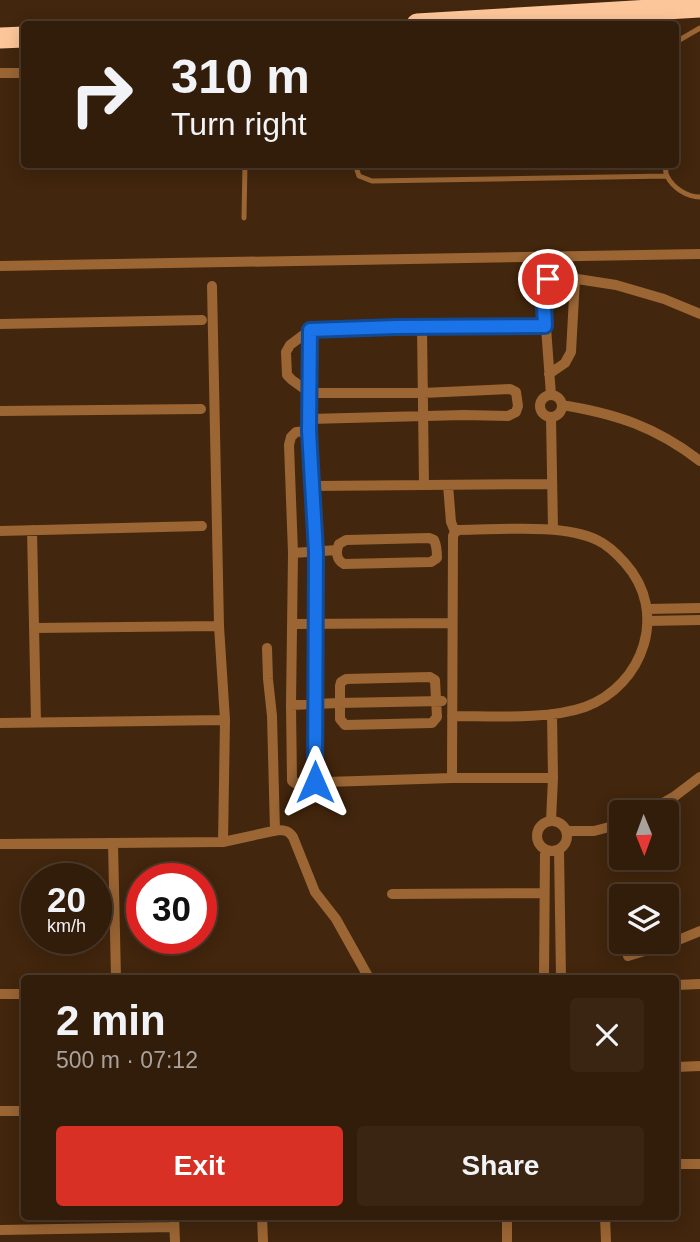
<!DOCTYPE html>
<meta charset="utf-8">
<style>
body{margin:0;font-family:Arial,sans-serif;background:#3a2513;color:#f1f3f6;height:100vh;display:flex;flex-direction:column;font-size:26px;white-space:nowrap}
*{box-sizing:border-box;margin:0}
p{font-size:23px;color:#a8a19c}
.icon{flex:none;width:38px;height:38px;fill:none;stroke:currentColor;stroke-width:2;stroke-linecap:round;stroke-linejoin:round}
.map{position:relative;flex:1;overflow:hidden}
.side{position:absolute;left:21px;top:975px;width:658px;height:245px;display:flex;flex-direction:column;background:#321c0a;border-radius:7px;box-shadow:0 4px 18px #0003,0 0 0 2px #4d3a2b}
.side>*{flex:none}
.top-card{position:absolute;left:21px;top:21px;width:658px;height:147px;border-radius:7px;box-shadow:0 4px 18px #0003,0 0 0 2px #4d3a2b;background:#321c0a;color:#f1f3f6;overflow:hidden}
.needle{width:46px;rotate:179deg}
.controls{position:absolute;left:609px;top:800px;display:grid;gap:14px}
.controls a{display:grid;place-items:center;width:70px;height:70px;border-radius:7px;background:#321c0a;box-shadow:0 4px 18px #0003,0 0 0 2px #4d3a2b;font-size:35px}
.speed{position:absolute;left:21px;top:863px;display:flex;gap:14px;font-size:35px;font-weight:700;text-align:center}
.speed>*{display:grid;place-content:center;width:91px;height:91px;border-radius:50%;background:#321c0a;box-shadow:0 4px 18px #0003,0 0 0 2px #4d3a2b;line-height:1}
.speed small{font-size:18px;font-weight:400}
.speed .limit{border:10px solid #d22;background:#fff;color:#111}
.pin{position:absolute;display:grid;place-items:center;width:60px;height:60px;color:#fff;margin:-30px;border:4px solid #fff;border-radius:50%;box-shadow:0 2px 7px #0007}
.me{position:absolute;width:77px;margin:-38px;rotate:0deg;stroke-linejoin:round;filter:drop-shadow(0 0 5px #0008)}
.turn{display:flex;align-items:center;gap:24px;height:147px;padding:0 35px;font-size:32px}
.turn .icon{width:91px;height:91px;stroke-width:2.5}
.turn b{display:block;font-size:49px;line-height:60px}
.round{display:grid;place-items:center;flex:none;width:74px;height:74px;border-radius:7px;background:#3a2513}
.head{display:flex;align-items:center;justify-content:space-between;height:119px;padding:0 35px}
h1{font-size:42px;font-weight:700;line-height:52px}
.cta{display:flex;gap:14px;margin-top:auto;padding:14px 35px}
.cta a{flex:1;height:80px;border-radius:7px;background:#d93025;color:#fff;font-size:28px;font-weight:700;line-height:80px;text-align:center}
.cta a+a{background:#3a2513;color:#f1f3f6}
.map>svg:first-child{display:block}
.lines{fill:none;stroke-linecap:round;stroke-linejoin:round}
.service{stroke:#9b6534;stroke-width:5}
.minor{stroke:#9b6534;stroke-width:10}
.motorway{stroke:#fdc69a;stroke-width:21}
.route-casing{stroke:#114b97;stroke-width:18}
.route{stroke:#1a73e8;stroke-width:12}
</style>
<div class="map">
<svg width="700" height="1242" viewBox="0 0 700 1242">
<rect width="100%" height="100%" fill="#42260d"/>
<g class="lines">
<path class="service" d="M676 42 700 28
M355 164 359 176 372 181 667 176
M665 164C666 168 665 173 667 176 673 188 687 197 700 197
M244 218 245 164"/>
<path class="minor" d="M0 73H24
M0 266 700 254
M212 286 219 626
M0 324 202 320
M422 327 424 485
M310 330 309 431 315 552V782
M549 374 565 363 571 352 575 279
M551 395 543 287 548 279 558 276 616 285 664 299 700 314
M540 406a11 11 0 1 1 22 0a11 11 0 1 1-22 0Z
M562 405C617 414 656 427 700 461
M0 411 201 409
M551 417 553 529
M309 419 464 415 508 416 516 412 518 406 516 392 510 389 423 393H310L292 380 287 375 286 352 290 345 310 330 318 328 545 326
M309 431 296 432 291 437 289 445 293 553 291 705 292 781 295 783 452 778H553
M448 485 451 522 455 532 453 536 452 778
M313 486 552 484
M32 530 36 722
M0 531 202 526
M429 538 434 540C437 546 437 552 437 558L431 562 344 564C336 560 336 551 339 544L346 540Z
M293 553 337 550
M647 609 700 608
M647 621 700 620
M292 624 452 623
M34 628 219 626 225 720 223 842
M267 648 268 679 272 716 275 831
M430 677 435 680 437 717 432 723 345 725 340 719V686L341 682 346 679Z
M291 705 339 703 442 701
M452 716C492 716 548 720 585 707 644 685 669 612 625 563 617 554 608 545 597 540 562 523 498 530 459 530L455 532
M0 723 225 720
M647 812 675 796 700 777
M537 836a15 15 0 1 1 30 0a15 15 0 1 1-30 0Z
M551 821 553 778 552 714
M567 831H594L621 824
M113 843 116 978
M0 844 223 842 278 830C285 830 289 831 293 837L315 892 336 919 369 978
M559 849 561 978
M392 894 544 893
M628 956 671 943 700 931
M544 978 545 849
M676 985 700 984
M0 994H24
M676 1067 700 1066
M0 1111H24
M676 1164H700
M174 1216 175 1242
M262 1216 263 1242
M507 1216V1242
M605 1216 606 1242
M0 1230 174 1227"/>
<path class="motorway" d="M417 24 700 7
M0 38 24 37"/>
</g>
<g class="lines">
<g class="route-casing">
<path id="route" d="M315 782 316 552 309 431 310 330 396 327 545 326 543 287 548 279"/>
</g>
<use href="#route" class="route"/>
</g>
</svg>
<div class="controls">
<a><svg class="needle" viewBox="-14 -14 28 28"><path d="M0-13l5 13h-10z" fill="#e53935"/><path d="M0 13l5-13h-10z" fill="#a8a19c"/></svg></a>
<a><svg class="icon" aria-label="layers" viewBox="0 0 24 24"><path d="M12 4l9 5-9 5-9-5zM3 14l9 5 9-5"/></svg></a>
</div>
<div class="speed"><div>20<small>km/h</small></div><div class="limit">30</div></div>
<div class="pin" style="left:548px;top:279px;background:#d93025"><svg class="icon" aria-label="arrive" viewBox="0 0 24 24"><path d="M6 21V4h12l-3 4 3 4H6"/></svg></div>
<svg class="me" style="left:315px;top:782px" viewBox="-20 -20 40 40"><path d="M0-17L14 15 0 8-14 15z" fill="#1a73e8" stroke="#fff" stroke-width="4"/></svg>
<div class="top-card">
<div class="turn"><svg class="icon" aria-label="right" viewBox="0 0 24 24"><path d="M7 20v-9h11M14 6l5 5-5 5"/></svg><div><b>310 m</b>Turn right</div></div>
</div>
<section class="side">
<div class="head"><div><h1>2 min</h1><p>500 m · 07:12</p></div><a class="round"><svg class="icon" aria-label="close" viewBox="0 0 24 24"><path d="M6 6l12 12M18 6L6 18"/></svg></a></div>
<div class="cta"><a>Exit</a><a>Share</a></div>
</section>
</div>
